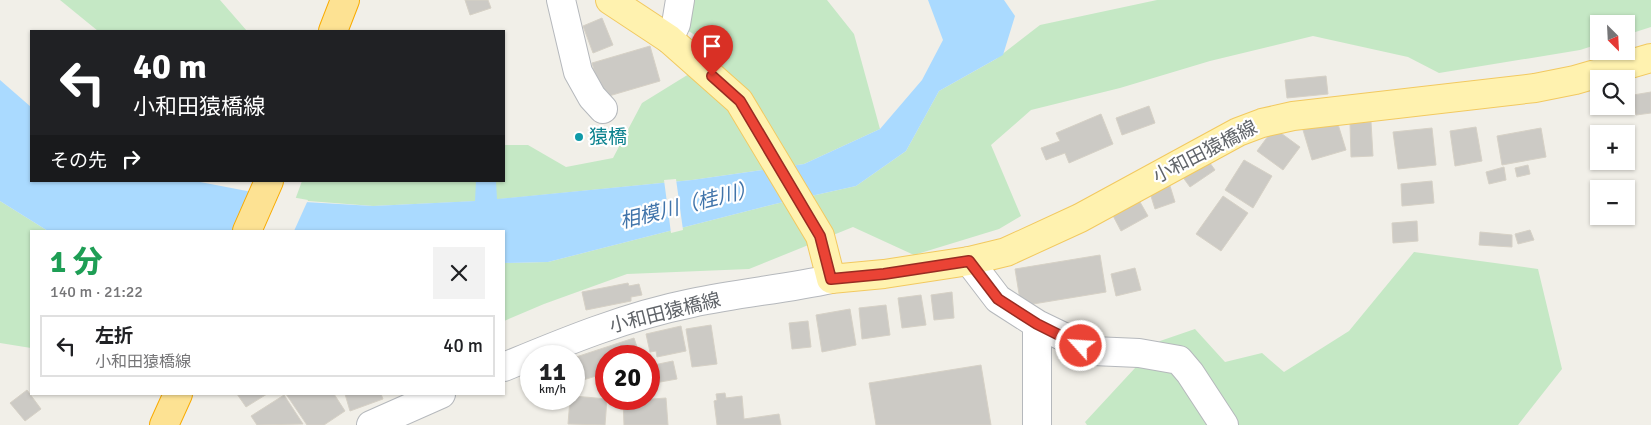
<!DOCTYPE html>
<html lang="ja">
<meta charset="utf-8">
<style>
body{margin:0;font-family:Signika,"Noto Sans JP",sans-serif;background:#f2f2f2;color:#202124;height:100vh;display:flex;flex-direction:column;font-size:19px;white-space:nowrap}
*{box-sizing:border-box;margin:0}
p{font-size:16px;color:#757577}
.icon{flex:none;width:28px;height:28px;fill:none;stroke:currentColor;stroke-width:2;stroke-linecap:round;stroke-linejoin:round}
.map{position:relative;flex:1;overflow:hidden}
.side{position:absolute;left:30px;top:230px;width:475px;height:165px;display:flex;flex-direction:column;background:#fff;border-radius:0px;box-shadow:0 1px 4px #0004}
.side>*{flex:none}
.hud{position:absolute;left:30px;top:30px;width:475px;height:152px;border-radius:0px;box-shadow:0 1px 4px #0004;background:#202124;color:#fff;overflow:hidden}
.needle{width:32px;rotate:156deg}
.buttons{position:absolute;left:1590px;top:15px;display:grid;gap:10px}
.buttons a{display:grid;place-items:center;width:45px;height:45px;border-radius:0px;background:#fff;box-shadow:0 1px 4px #0004;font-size:25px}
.speed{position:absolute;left:520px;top:345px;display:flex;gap:10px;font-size:25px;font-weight:700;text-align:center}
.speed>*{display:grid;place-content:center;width:65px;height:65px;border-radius:50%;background:#fff;box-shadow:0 1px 4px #0004;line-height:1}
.speed small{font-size:12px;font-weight:400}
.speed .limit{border:8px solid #d22;background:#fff;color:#111}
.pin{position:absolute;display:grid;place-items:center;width:42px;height:42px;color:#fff;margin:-51px -21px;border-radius:50% 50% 50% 0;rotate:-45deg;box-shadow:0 0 5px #0007}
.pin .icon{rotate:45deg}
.me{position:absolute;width:55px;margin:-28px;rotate:296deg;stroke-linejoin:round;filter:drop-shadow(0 0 4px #0008)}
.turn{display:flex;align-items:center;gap:18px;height:105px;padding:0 20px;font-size:22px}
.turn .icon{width:65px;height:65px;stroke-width:2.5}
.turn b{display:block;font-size:35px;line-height:42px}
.then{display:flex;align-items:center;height:48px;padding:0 20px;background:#0003;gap:10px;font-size:19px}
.round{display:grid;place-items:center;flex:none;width:52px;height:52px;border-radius:0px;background:#f2f2f2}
.summary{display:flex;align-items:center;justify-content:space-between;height:85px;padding:0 20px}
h1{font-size:30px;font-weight:800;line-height:38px;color:#1e9e55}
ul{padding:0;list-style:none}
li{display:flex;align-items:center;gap:15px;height:62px;margin:0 10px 8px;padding:0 10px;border:2px solid #e0e0e0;border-radius:0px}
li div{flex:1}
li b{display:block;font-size:19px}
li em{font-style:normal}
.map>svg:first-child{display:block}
.green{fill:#c5e8c5}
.water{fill:#aadaff}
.pier{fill:#f1efe8}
.building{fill:#cccac5;stroke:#d6d1c6}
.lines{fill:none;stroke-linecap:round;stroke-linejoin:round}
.minor-casing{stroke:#b5b8bc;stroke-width:30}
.major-casing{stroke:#f2c960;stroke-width:30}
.highway-casing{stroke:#f9ab00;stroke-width:30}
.minor{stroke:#fff;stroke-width:28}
.major{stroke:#fff2af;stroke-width:28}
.highway{stroke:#fde293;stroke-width:28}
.route-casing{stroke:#982c22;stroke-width:12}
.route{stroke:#ea4335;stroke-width:9}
.culture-dot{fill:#0f9aa8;stroke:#fff;stroke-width:2}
.labels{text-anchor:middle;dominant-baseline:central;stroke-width:4.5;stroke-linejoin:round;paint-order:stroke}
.culture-label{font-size:19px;fill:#0d838f;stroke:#fff;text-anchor:start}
.street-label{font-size:19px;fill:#5f6368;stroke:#fff}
.water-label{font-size:20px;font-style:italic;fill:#4174aa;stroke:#fff}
</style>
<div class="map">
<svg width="1651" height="425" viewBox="0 0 1651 425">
<rect width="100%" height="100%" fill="#f1efe8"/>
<path class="green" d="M60 0H220L247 31H98Z
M691 0H827L854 34 880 129 804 164 692 180 479 201 373 206 295 200 302 181H504V145H528L566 167 613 158 642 103 723 53 687 30Z
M1157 0H1651V27L1626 35V24H1599V44L1580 50 1439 73 1408 57 1313 36 1210 61 1120 88 1031 110 991 145 1021 216 999 229 914 255 853 227 749 269 627 274 544 304 504 321V263L548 262 775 204 856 186 906 151 939 91 996 59 1040 25Z
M0 201 48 231H31V348L0 343Z
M1414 252 1538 269 1562 369 1518 425H1087L1085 422 1160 341 1195 329 1225 362 1262 353 1284 372 1349 331Z"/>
<path class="water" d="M928 0H1004L1015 16 1003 55 939 91 906 151 856 186 775 204 548 262 504 263V231H48L0 201V80L31 107V181H195L305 202 373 206 475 201 476 181H496L497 199 692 180 804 164 880 129 922 80 943 40Z"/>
<path class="pier" d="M676 179 683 230 671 233 664 180Z
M253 190 308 200 294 231H236Z"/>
<path class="building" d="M465 0H488L491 8 470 15Z
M602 18 613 45 593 53 583 26Z
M650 46 660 81 602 98 592 63Z
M1326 76 1328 94 1287 98 1285 80Z
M1651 92V113L1636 115 1633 95Z
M1149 106 1155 123 1122 135 1116 118Z
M1101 114 1113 144 1069 163 1065 153 1046 160 1041 148 1060 141 1056 133Z
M1337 121 1346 150 1312 160 1303 130Z
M1371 122 1373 156 1351 157 1350 123Z
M1476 127 1482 161 1455 166 1450 131Z
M1274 128 1300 147 1283 170 1257 151Z
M1432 128 1436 165 1398 169 1393 132Z
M1541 128 1546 157 1502 165 1497 136Z
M1207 159 1215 170 1190 187 1182 176Z
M1244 160 1272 176 1253 208 1225 190Z
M1528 165 1530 174 1517 177 1515 168Z
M1504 167 1506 180 1489 184 1486 172Z
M1432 181 1434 203 1402 206 1401 184Z
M1170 186 1175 202 1155 209 1150 193Z
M1136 195 1148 216 1121 231 1110 210Z
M1223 196 1248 213 1221 251 1196 234Z
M1417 221 1418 241 1393 243 1392 223Z
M1530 230 1534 240 1518 244 1515 234Z
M1480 232 1512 235V247L1479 245Z
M1100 255 1106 292 1021 306 1015 269Z
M1135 268 1141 290 1116 296 1111 274Z
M628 283 629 286 639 284 642 295 631 297V301L586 310 582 292Z
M952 292 954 318 934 320 931 295Z
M921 295 926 325 902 328 898 298Z
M886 305 890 335 862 339 859 308Z
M850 309 856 345 822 352 816 315Z
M808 321 811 347 792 349 789 323Z
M711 325 717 364 692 367 686 329Z
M681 326 686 351 657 357 656 351 650 352 646 334Z
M634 338 640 356H606V373L583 380 576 357Z
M673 361 677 379 649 384V366Z
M981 365 991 425H876L869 383Z
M27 390 41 409 25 421 10 403Z
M725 393 726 398 742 396 744 419 779 414 781 425H717L714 401 717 400 716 394Z
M237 394H267L246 407Z
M286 394H302L303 395 305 394H334L345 411 324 425H307Z
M345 394H381L383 399 350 411Z
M284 395 303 424 257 425 251 416Z
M574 396 607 399 605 425 568 424 570 399H574Z
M666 398 668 425H624L623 401Z"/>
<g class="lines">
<g class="minor-casing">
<path id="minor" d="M561 0 578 72 592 97 603 109
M669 39 676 24 680 0
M969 261 998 299 1037 324V425
M1037 324 1093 351 1139 353 1179 360 1190 373 1224 425
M504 367C564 342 627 316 692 303 738 293 785 289 831 279
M371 425 441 394"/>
</g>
<g class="major-casing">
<path id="major" d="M610 0 669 39 739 101 820 236 831 279 884 274 969 261 1006 252 1080 218 1238 132 1262 123 1293 116 1535 88 1575 80 1651 58"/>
</g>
<g class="highway-casing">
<path id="highway" d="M333 31 345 0
M247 231 269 181
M164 425 178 394"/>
</g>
<use href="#minor" class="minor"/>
<use href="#major" class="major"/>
<use href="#highway" class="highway"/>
</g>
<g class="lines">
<g class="route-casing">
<path id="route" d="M712 76 740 101 820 236 831 279 884 274 969 261 998 299 1037 324 1081 346"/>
</g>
<use href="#route" class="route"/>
</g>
<circle class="culture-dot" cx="579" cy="137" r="5"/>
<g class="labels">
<g class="culture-label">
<text x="589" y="137">猿橋</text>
</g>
<g class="street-label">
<text transform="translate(1205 152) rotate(-27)">小和田猿橋線</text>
<text transform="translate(665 313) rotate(-14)">小和田猿橋線</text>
</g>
<g class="water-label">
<text transform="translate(688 205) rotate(-14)">相模川（桂川）</text>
</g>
</g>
</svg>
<div class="buttons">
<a><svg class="needle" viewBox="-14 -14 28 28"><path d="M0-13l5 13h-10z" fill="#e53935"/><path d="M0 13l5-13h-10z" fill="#757577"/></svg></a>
<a><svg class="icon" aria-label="search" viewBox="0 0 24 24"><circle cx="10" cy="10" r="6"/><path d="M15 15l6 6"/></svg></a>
<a>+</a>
<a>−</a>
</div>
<div class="speed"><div>11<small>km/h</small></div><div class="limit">20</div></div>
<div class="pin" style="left:712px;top:76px;background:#d93025"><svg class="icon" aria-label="arrive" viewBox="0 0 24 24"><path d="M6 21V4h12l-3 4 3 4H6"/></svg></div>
<svg class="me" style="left:1081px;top:346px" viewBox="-20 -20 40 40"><circle r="17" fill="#ea4335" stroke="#fff" stroke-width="3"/><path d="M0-11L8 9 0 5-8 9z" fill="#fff"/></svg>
<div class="hud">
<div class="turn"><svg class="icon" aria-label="left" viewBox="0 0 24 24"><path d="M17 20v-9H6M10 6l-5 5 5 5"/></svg><div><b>40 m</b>小和田猿橋線</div></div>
<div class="then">その先<svg class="icon" aria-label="right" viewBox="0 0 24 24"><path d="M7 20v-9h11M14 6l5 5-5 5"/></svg></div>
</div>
<section class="side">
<div class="summary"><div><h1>1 分</h1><p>140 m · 21:22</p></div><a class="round"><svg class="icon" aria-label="close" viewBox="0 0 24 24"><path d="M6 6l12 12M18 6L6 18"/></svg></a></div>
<ul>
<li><svg class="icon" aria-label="left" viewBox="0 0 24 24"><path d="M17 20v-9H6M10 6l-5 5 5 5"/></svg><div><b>左折</b><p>小和田猿橋線</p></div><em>40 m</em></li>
</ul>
</section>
</div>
